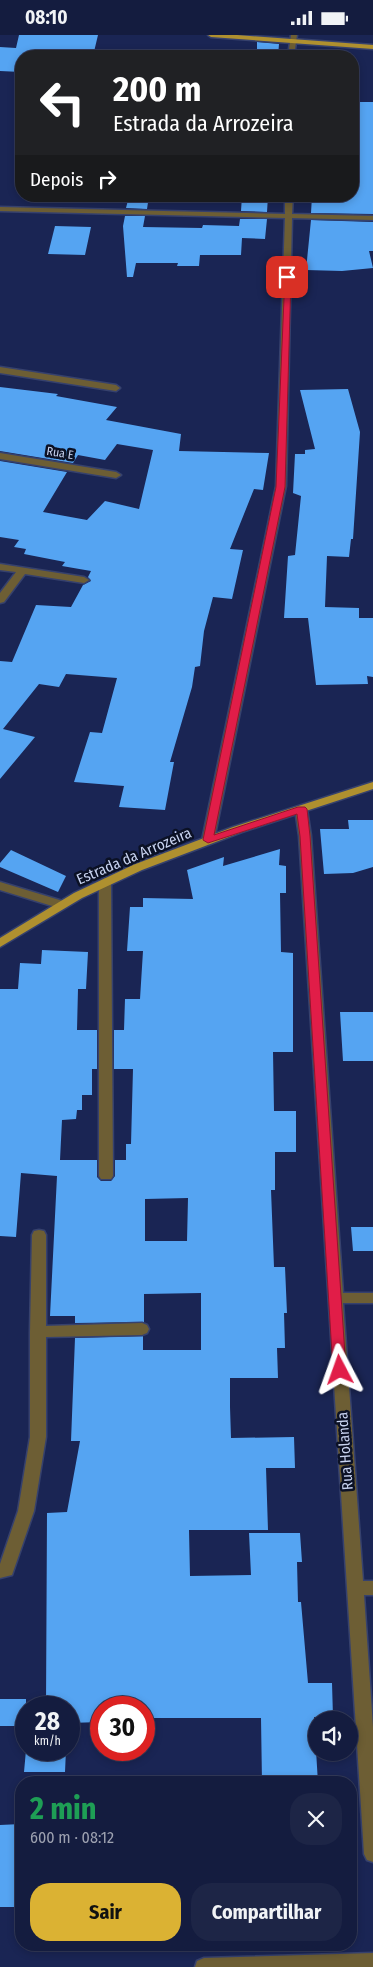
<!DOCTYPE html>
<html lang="pt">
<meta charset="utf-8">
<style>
body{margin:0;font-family:"Fira Sans Condensed",sans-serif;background:#1d2546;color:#f1f3f6;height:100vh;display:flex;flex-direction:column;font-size:19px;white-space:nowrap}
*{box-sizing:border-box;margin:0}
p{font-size:16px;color:#9da1b0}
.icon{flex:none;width:28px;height:28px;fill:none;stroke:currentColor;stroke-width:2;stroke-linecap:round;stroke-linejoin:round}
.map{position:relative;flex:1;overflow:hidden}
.drawer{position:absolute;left:15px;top:1741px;width:342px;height:175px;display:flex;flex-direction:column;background:#141c3f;border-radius:20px;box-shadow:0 2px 8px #0003,0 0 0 1px #333a59}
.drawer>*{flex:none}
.top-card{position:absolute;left:15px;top:15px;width:344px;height:152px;border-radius:20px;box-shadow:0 2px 8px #0003,0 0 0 1px #333a59;background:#202124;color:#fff;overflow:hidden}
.tools{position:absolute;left:308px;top:1676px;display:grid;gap:10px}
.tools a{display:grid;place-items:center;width:50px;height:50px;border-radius:50%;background:#141c3f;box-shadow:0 2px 8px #0003,0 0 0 1px #333a59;font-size:25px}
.speed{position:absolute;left:15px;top:1661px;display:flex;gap:10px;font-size:25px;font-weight:700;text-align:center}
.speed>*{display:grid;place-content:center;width:65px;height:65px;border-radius:50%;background:#141c3f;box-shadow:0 2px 8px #0003,0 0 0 1px #333a59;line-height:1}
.speed small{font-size:12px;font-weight:400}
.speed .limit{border:8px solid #d22;background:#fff;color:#111}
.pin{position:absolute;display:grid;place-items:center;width:42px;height:42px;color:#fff;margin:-21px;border-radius:10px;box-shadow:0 2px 8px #0006}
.me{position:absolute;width:55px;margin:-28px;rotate:356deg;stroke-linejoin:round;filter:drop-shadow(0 0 4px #0008)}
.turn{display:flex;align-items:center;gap:18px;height:105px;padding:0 15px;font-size:22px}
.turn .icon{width:65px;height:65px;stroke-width:2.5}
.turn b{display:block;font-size:35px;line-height:42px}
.then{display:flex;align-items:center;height:48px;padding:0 15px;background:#0003;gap:10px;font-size:19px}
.round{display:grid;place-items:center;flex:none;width:52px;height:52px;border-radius:20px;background:#1d2546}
.overview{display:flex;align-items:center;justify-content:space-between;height:85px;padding:0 15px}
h1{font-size:30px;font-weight:700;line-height:38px;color:#1e9e55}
.primary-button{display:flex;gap:10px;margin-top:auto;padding:10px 15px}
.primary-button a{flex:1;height:58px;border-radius:20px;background:#dbb233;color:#111;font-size:20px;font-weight:700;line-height:58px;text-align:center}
.primary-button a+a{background:#1d2546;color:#f1f3f6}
.status{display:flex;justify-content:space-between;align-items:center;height:35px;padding:0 25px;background:#141c3f;direction:ltr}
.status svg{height:14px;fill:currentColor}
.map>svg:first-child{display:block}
.building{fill:#55a4f2;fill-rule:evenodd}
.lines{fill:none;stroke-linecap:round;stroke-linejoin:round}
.minor-casing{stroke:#36416d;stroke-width:3}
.major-casing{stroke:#36416d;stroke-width:3}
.minor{fill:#6d5e34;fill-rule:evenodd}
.major{fill:#af902f;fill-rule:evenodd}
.route{fill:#e11d48;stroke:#92132f}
.labels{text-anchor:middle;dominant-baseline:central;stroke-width:5;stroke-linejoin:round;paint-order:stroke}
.far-street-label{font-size:12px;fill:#c8d3f0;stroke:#0b1125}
.street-label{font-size:15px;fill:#c8d3f0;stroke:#0b1125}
</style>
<div class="status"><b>08:10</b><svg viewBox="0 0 49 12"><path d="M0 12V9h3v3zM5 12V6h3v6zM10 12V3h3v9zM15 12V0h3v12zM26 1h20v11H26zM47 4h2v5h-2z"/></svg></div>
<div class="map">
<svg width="373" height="1932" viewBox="0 0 373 1932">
<rect width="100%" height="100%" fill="#1a2554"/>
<path class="building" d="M19 0H98L93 21H21V37L0 36V12L16 13Z
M257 7 279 9 278 21H257Z
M352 67H373V179L311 178 312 161H352Z
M129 161H149L147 174 126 173Z
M242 161H268L267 177 241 176Z
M125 181H145L143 192 202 193 203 190 239 191 240 184H267L265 204 242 203 241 220H200L199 231H177L178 228H136L133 242H127L123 191Z
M311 185 373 187V216H369L373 233 342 236 306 235Z
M55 191 91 192 85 220 48 219Z
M0 352 58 359 56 361 117 372 106 385 181 399 179 416 269 418 263 455 254 454 230 514 243 515 232 564 213 562 204 596 200 631 195 632 192 652 170 727H174L165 775 119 772 124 751 74 747 90 697 102 698 117 643 66 639 59 652 39 649 3 694 35 702 0 744V626L12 627 36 570 71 572 83 550 91 546 88 542 91 536 62 531 65 527 24 519 26 514 14 512 19 505 0 502V426L67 437 43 477 87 485 105 466 139 474 153 415 117 409 105 425 78 420 73 428 0 416Z
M348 354 360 397 353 504H351L349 522 327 521 325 572 359 573V583H373V642L367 641 368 649 316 650 308 583H284L288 521 295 520 301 461 293 458 295 419H305V415L315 414 300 355Z
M348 785H373V832L353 838 324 839 320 794H349Z
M280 814 279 830 286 831V858H280L281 917 293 918V1017H273L274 1076H296V1117H275V1155H271L274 1232H285L287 1278H284L285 1313H277L278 1343H230V1372L231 1403 294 1402 295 1433H266L268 1495H189L190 1541 251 1540 249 1498H300L302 1527H297L298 1567H301L308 1648H332L333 1682H314L318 1748H262L261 1683H144V1672H101V1687L69 1688V1672H46L47 1478 67 1477 80 1406H71L75 1303 143 1301V1315H201V1258L144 1259V1287L75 1288V1281H50L57 1141 21 1138 16 1202 0 1201V954H18L20 928 41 929 42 915 88 917 86 954H78L77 995H97V1034H92V1060H82V1075H77L76 1084 62 1085 60 1125H97V1142L101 1146H111L115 1141V1125H126V1109H131L133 1034H114V995H124L125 964H140L143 916H127L130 872H143V863L193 864 187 835 224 822 223 831ZM188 1163 187 1206H145V1164Z
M11 815 66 841 58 857 0 832V828Z
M340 977H373V1026H343Z
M351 1192H373V1216H353Z
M0 1664H26V1691H0Z
M26 1715H66L65 1737H24Z
M21 1789V1872H0V1790Z"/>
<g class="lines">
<g class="minor-casing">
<path id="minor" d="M291 0H297L294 21H288Z
M285 161H293L292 179 373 181V185L292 183 286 451 214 805 208 808 202 805 276 451 285 183 0 176V172L285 179Z
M0 332 116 350 120 353 116 356 0 338Z
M0 418 116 437 121 440 116 443 0 424Z
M0 529 84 542 89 545 84 548 25 539 4 567 0 568V558L16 537 0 535Z
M301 771 307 774 311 801 343 1258H373V1268H343L363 1546H373V1560H364L373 1692V1827L367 1825 364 1819 299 801 295 774Z
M105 843 111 847 113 1141 111 1144H101L99 1141V847Z
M0 847 66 867 68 870 62 874 0 855Z
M39 1195 44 1196 46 1200V1291L142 1288 147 1290 149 1294 147 1298 142 1300 46 1302V1402L34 1476 12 1540 0 1543V1529L18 1476 30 1402V1297L32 1200 34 1196Z
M373 1918V1932H195L197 1926 204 1923Z"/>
</g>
<g class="major-casing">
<path id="major" d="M208 0H237L373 10V14L211 2Z
M373 747V754L242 797 142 835 82 863 0 912V903L74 858 133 830 233 792Z"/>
</g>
<use href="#minor" class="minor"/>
<use href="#major" class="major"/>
</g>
<path class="route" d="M285 240 291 242 285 452 214 800 298 772H305L307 774 310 801 346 1335 344 1339 340 1340 335 1339 333 1335 300 801 297 779 211 807 208 808 203 805 276 452Z"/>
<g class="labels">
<g class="far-street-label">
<text transform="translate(60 418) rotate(9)">Rua E</text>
</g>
<g class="street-label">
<text transform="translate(134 821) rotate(-23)">Estrada da Arrozeira</text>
<text transform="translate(345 1416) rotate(-94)">Rua Holanda</text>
</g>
</g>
</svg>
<div class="tools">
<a><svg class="icon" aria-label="sound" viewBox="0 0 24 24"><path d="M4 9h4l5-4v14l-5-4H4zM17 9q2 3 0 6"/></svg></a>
</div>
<div class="speed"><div>28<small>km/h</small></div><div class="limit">30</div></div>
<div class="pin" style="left:287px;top:242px;background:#d93025"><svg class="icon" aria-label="arrive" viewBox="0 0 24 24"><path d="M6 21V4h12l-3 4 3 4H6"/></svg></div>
<svg class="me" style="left:340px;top:1335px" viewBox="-20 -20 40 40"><path d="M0-17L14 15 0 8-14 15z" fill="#e11d48" stroke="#fff" stroke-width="4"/></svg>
<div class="top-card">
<div class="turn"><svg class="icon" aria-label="left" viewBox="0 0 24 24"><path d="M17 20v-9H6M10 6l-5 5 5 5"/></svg><div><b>200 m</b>Estrada da Arrozeira</div></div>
<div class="then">Depois<svg class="icon" aria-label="right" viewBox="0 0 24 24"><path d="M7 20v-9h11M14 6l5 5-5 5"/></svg></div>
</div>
<section class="drawer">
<div class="overview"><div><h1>2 min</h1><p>600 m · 08:12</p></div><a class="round"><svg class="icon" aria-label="close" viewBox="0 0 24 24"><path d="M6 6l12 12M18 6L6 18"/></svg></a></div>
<div class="primary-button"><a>Sair</a><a>Compartilhar</a></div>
</section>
</div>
